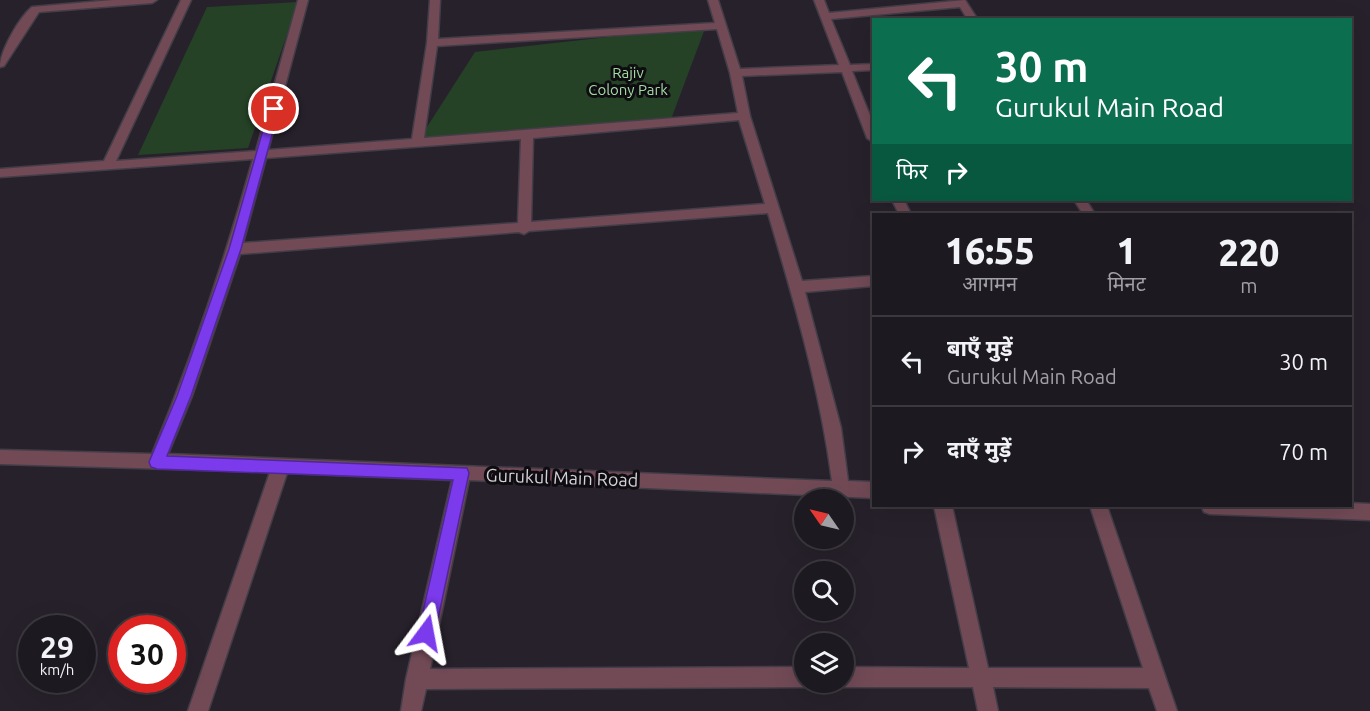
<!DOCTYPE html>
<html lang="hi">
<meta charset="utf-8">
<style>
body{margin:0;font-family:Ubuntu,"Noto Sans Devanagari",sans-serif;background:#2a262d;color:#f1f3f6;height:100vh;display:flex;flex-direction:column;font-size:22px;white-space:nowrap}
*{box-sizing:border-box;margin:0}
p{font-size:20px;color:#a0a0a5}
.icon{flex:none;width:33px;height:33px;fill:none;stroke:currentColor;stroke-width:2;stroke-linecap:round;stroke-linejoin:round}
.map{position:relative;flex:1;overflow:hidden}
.side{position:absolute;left:872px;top:213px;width:480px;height:294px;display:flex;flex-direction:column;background:#1d1920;border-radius:0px;box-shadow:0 6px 24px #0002,0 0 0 2px #3b383e}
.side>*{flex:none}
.top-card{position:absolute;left:872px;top:18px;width:480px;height:183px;border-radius:0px;box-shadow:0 6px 24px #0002,0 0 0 2px #3b383e;background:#0b6e4f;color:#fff;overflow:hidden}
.needle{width:39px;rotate:304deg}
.controls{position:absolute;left:794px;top:489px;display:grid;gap:12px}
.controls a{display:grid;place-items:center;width:60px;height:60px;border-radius:50%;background:#1d1920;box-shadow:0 6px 24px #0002,0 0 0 2px #3b383e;font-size:30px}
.speed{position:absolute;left:18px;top:615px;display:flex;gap:12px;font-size:30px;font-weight:700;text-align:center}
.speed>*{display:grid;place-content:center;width:78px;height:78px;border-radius:50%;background:#1d1920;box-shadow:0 6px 24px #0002,0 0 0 2px #3b383e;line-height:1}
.speed small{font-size:15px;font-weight:400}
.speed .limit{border:9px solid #d22;background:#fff;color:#111}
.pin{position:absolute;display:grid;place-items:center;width:51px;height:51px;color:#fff;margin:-26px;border:3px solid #fff;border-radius:50%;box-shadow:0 2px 6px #0007}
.me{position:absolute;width:66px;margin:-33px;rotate:13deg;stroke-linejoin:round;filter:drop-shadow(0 0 4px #0008)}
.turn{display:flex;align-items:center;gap:21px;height:126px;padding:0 24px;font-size:27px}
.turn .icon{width:78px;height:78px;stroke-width:2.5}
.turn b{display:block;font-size:42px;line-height:51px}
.then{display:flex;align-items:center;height:57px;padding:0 24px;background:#0003;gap:12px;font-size:22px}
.eta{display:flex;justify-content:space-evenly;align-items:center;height:102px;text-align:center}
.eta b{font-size:36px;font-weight:800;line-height:42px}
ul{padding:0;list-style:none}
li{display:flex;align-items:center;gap:18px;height:90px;padding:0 24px;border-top:2px solid #3b383e}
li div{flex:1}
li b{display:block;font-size:22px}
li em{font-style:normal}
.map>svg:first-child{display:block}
.green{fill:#254226}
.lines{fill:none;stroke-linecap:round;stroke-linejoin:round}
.minor-casing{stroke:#433d47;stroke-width:3}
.minor{fill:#714a56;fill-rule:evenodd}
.route{fill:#7c3aed;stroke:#51269a;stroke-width:1.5}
.labels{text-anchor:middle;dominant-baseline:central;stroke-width:6;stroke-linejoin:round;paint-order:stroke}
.far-park-label{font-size:15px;fill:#a4dba5;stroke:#0e0c10}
.street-label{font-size:18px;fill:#d4d0d7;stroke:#0e0c10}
</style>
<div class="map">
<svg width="1370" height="711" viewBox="0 0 1370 711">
<rect width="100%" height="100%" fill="#27212b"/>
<path class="green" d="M298 2 248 148 138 155 207 7Z
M706 26 670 122 418 141 475 52Z"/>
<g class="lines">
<g class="minor-casing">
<path id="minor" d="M113 0H157L152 3 39 12 4 66 0 67C0 51 19 18 32 7Z
M181 0H191L116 161 256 151 298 0H308L268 150 412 139 427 43 430 0H440L438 39 715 23 708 0H718L740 69 839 65 814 0H824L829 13 965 0 978 20H968L960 7 831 19 850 65 873 64V70L852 71 873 123V142L867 138 842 72 742 76 750 116 802 281 873 276V286L805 292 841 428 848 481 873 482V498L469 480 430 669 804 667V682L811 684 804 687 426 689 421 711H401L406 679 452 480 287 473 208 711H188L270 472 0 464V450L152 454C192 358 225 259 253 159L0 177V169L104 161ZM717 29 730 73 738 113 424 138 437 46ZM739 120 765 204 531 222 533 138ZM521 139 518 223 243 243 266 158ZM768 213C794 301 820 389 832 481L168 454 192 396 240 254 519 232 524 234 529 231Z
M892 200H904L911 214H899Z
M1074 200H1086L1095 214H1083Z
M1350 503 1370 504V520L1210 514 1204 512 1201 506H1350Z
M934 506H952L988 668H1143L1090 506H1107L1177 711H1157L1149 688 993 687 998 711H978L973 687H843L836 684 843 682V667L969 668Z"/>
</g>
<use href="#minor" class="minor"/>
</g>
<path class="route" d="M274 106 279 109 241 249 191 396 167 456 467 468 469 473 435 633 433 639 426 641 420 639 418 633 453 480 157 469 151 467 149 462 177 396 229 249 269 109Z"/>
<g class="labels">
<g class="far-park-label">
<text x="628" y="72">Rajiv<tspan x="628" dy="17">Colony Park</tspan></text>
</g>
<g class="street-label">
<text transform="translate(562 477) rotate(2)">Gurukul Main Road</text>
</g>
</g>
</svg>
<div class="controls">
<a><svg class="needle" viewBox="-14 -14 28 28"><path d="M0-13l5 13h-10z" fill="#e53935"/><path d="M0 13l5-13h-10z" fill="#a0a0a5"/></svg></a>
<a><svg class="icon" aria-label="search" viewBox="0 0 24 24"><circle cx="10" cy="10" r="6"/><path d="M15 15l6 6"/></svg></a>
<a><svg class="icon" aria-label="layers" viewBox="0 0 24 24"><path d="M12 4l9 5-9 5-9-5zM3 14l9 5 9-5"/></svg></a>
</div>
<div class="speed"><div>29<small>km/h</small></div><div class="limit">30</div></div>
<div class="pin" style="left:274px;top:109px;background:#d93025"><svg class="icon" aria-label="arrive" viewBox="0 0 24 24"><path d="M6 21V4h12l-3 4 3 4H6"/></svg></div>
<svg class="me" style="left:426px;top:633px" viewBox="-20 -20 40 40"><path d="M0-17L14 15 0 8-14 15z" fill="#7c3aed" stroke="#fff" stroke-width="4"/></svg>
<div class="top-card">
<div class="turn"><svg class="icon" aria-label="left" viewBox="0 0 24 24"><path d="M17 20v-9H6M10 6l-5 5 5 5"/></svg><div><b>30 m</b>Gurukul Main Road</div></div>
<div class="then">फिर<svg class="icon" aria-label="right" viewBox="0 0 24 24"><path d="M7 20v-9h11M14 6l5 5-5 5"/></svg></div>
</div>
<section class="side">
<div class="eta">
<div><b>16:55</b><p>आगमन</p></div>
<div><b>1</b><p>मिनट</p></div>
<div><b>220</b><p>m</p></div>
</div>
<ul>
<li><svg class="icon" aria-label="left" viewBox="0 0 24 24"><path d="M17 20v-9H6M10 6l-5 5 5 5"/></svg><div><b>बाएँ मुड़ें</b><p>Gurukul Main Road</p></div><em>30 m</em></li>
<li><svg class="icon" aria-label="right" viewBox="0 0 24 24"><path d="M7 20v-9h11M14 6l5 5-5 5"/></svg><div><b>दाएँ मुड़ें</b></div><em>70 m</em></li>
</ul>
</section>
</div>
